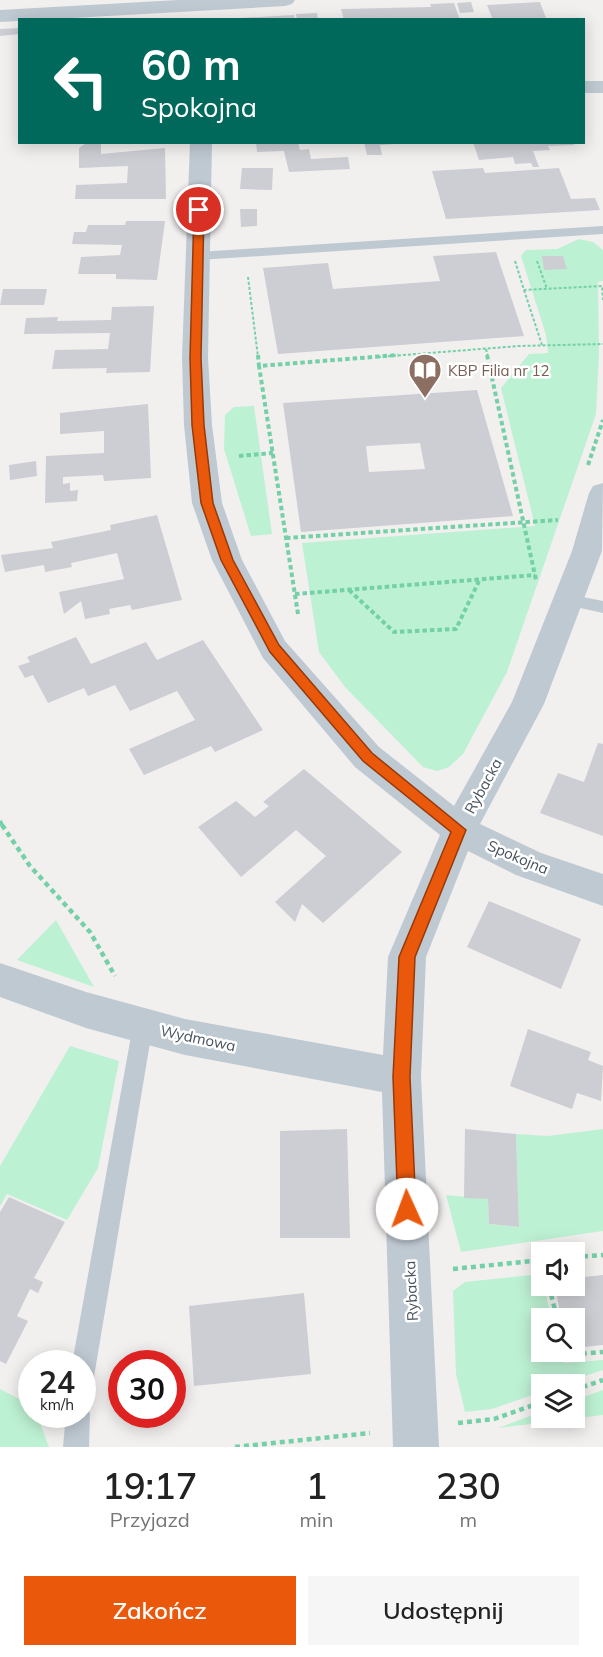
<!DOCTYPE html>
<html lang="pl">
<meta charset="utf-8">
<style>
body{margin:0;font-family:Mulish,sans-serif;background:#f6f6f6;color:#222;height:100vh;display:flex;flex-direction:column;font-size:22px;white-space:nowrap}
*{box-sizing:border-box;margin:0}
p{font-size:20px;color:#767676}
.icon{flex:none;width:33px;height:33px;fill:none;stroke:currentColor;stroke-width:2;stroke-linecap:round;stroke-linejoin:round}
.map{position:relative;height:1447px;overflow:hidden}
.side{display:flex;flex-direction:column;background:#fff;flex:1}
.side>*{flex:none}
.banner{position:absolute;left:18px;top:18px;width:567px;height:126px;border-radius:0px;box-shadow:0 3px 15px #0003;background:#00695c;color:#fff;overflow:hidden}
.buttons{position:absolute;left:531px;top:1242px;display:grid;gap:12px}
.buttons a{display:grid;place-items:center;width:54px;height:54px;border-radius:0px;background:#fff;box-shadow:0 3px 15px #0003;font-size:30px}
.speed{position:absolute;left:18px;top:1350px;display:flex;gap:12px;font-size:30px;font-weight:700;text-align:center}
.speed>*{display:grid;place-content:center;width:78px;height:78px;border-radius:50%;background:#fff;box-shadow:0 3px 15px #0003;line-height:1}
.speed small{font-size:15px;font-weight:400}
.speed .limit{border:9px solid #d22;background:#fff;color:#111}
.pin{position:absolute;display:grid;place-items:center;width:51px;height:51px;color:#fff;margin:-26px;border:3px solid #fff;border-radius:50%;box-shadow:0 2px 6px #0007}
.me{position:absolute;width:66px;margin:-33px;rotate:358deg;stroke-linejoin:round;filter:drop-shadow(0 0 4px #0008)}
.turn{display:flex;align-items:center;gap:21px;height:126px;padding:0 24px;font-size:27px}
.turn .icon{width:78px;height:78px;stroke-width:2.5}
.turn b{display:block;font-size:42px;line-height:51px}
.eta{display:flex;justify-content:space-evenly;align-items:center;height:102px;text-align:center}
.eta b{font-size:36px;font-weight:600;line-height:42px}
.action{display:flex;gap:12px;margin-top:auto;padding:12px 24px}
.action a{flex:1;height:69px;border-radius:0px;background:#ea580c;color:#fff;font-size:24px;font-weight:600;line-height:69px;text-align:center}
.action a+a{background:#f6f6f6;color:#222}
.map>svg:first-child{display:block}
.green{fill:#bdf1d3}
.building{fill:#ccced4;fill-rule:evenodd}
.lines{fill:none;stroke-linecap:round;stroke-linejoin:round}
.path-far2{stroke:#73d0a7;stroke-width:2;stroke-dasharray:3 2;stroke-linecap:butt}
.path-far1{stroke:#73d0a7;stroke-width:4;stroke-dasharray:4.5 3;stroke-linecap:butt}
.path{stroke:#73d0a7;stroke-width:4.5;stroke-dasharray:5 4;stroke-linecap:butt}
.service{fill:#bfc9d2;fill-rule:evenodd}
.minor{fill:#bfc9d2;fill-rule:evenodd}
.route{fill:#ea580c;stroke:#983908;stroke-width:1.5}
.labels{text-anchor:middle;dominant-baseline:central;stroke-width:5;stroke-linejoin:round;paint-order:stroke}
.education-label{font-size:15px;fill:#785e54;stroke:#fff;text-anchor:start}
.street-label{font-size:15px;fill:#47525e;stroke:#fff}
</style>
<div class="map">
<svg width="603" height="1447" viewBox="0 0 603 1447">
<rect width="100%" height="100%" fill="#f2efef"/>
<path class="green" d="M579 239 593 242 603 250V281L598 282 599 353 596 414 507 672 463 754 449 767 437 771 423 767 345 687 319 652 302 543 535 526 501 388 529 354 548 353 546 335 521 256 526 250 557 249Z
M254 406 272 534 251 536 224 449 225 415 234 407Z
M56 920 94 987 17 960Z
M70 1046 119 1061 98 1168 67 1220 7 1194 0 1206V1166Z
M603 1129V1231L461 1252 446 1195 488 1199 489 1224 519 1227 516 1134 548 1136Z
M540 1274 552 1318H542V1352H562L565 1363 603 1360V1370L561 1384H542L541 1392 492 1409 465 1412 456 1374 453 1291 465 1282Z
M0 1389 31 1405 32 1414 37 1415 49 1447H0Z
M603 1390V1415L498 1428 541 1412 542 1418H574L575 1400Z"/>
<path class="building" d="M471 2 474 12 460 13 457 3Z
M540 2 546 18 536 20H493L487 5Z
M454 3 460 20H344L341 9 431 7 430 4Z
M317 13 318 20H297L296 14Z
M294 15 295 20H240V18Z
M20 28V34L0 36V29Z
M101 142V154L165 148 166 199H75L76 185 127 183 128 166 79 168V148L86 143Z
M256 142H298L300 150 309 149 311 159 348 157 350 169 289 172 284 151 257 152Z
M364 142H395V144L380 145 382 155H367Z
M473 142H573L574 145 548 146 550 150 533 151 539 167H533L531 163 515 164 513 157 479 160Z
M242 168H273L272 190 240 189Z
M483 168 485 173 559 168 571 199 595 198 600 210 446 219 432 171Z
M240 209H257V226L241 227Z
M126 221H165L157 280 116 279V274H78L81 257 120 255 122 245 72 244 74 232H86L88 225H125Z
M496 252 524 336 278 354 263 268 328 263 333 289 440 281 433 256Z
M542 256H563L567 269 544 270Z
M3 289H47L44 305H0Z
M154 306 150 372 106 373 107 368 52 369 55 350 108 349 110 333 24 334 26 318 58 317 57 321 111 320 112 307Z
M477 390 513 516 301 532 283 403ZM420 443 425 469 369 472 366 446Z
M148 404 151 478 104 481 103 475 63 477V484L70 483V491L78 490 77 501 45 503 46 456 104 453V431L60 434V413Z
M36 461 37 476 10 480 9 465Z
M157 515 182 600 132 610 130 605 109 609 110 614 85 619 81 601 64 614 59 592 124 579 117 553 71 563 72 567 45 572 44 565 5 572 1 555 53 548 51 542 111 530 110 525Z
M76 637 91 664 146 642 157 660 203 640 263 730 215 752 211 746 144 775 129 749 195 720 177 691 130 711 115 685 88 696 84 688 48 703 33 675 25 678 18 666 30 662 27 657Z
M598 743 603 744V836L540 813 558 773 584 782Z
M304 769 402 852 323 923 302 904 295 922 275 902 326 856 296 830 241 877 198 827 236 801 255 817 269 806 263 802Z
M489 901 581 939 561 989 467 947Z
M528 1029 591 1052 588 1060 603 1066 601 1101 577 1093 572 1109 510 1086Z
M347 1129 350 1238H280V1131Z
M465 1129 516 1134 519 1227 489 1224 488 1199 464 1198Z
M9 1197 65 1222 34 1278 43 1282 38 1293 30 1289 17 1316 28 1321 6 1364 0 1361V1212Z
M603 1275V1345L574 1348V1318H561L555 1286H574V1278Z
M304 1293 311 1374 194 1386 189 1306Z"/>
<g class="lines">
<path class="path-far2" d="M515 261 524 290 602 286 603 300
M537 261 547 289
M248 277 258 357
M524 290 542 345
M486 349 488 357
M378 357 519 346 603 344"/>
<path class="path-far1" d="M258 355 259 366
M487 355 536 580
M239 456 273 453
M588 465 603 420
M286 538 558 520
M349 590 394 632 456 629 479 581
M295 594 535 575
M298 614 259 366 398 355
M0 821 3 827"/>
<path class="path" d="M2 825 30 866 90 932 115 976
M574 1257 603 1255
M453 1269 542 1260
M549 1286 557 1318
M566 1352 567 1355 603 1352
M574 1390 603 1380
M458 1423 494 1419 542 1402
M235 1447 370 1433"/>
<path class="service" d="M603 226V234L198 260 191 256 198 252Z
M568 594 603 601V613L562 604 560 600 562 596Z
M143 1015 150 1018 153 1025 94 1377 91 1386 82 1389V1364H72L133 1025 136 1018Z
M82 1403 87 1405 90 1414 89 1447H63L66 1414H82Z"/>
<path class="minor" d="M178 0H295L292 4 285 6 0 22V10Z
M584 81H603V93H584Z
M190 142H212L208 358 212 425 222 503 242 560 285 641 379 747 454 806 512 702 572 551 589 493 593 486 603 483 602 551 544 704 480 824 541 853 603 874V906L516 875 468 851 426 957 421 1077 439 1447H393L382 1092 185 1055 86 1028 0 997V963L86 992 185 1019 383 1055 388 957 440 835 355 767 263 658 212 560 192 503 184 425 182 358Z"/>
</g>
<path class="route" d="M199 208 204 210 201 358 204 425 213 503 233 560 279 645 372 753 466 830 415 957 410 1077 416 1209 413 1215 407 1217 401 1215 398 1209 393 1077 399 957 451 832 363 761 270 652 221 560 201 503 192 425 190 358 194 210Z"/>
<defs>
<g id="library-pin" transform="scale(1.725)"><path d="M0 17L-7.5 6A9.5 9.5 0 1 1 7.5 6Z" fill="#8d6e63" stroke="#fff"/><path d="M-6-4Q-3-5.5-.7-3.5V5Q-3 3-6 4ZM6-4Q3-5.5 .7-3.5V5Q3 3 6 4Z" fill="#fff"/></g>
</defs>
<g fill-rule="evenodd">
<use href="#library-pin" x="425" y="370"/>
</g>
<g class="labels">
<g class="education-label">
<text x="448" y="370">KBP Filia nr 12</text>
</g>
<g class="street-label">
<text transform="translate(483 786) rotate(-61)">Rybacka</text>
<text transform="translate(518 857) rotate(23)">Spokojna</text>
<text transform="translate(198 1038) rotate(12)">Wydmowa</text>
<text transform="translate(411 1291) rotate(-93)">Rybacka</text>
</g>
</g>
</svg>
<div class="buttons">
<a><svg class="icon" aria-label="sound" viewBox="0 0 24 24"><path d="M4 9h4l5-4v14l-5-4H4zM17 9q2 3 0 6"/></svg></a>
<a><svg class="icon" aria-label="search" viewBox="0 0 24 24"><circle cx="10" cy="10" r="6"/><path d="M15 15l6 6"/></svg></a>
<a><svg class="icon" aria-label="layers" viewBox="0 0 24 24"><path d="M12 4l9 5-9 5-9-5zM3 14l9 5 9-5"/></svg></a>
</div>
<div class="speed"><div>24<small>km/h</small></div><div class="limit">30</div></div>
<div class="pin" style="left:199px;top:210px;background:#d93025"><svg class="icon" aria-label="arrive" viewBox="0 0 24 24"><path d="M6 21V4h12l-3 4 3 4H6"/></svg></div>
<svg class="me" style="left:407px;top:1209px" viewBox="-20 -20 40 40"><circle r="19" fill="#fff"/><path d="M0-13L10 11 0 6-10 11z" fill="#ea580c"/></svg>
<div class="banner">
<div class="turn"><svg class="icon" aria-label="left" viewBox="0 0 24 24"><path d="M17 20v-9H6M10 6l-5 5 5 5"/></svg><div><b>60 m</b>Spokojna</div></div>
</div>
</div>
<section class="side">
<div class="eta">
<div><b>19:17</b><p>Przyjazd</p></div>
<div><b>1</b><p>min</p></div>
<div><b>230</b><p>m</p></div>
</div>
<div class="action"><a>Zakończ</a><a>Udostępnij</a></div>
</section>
